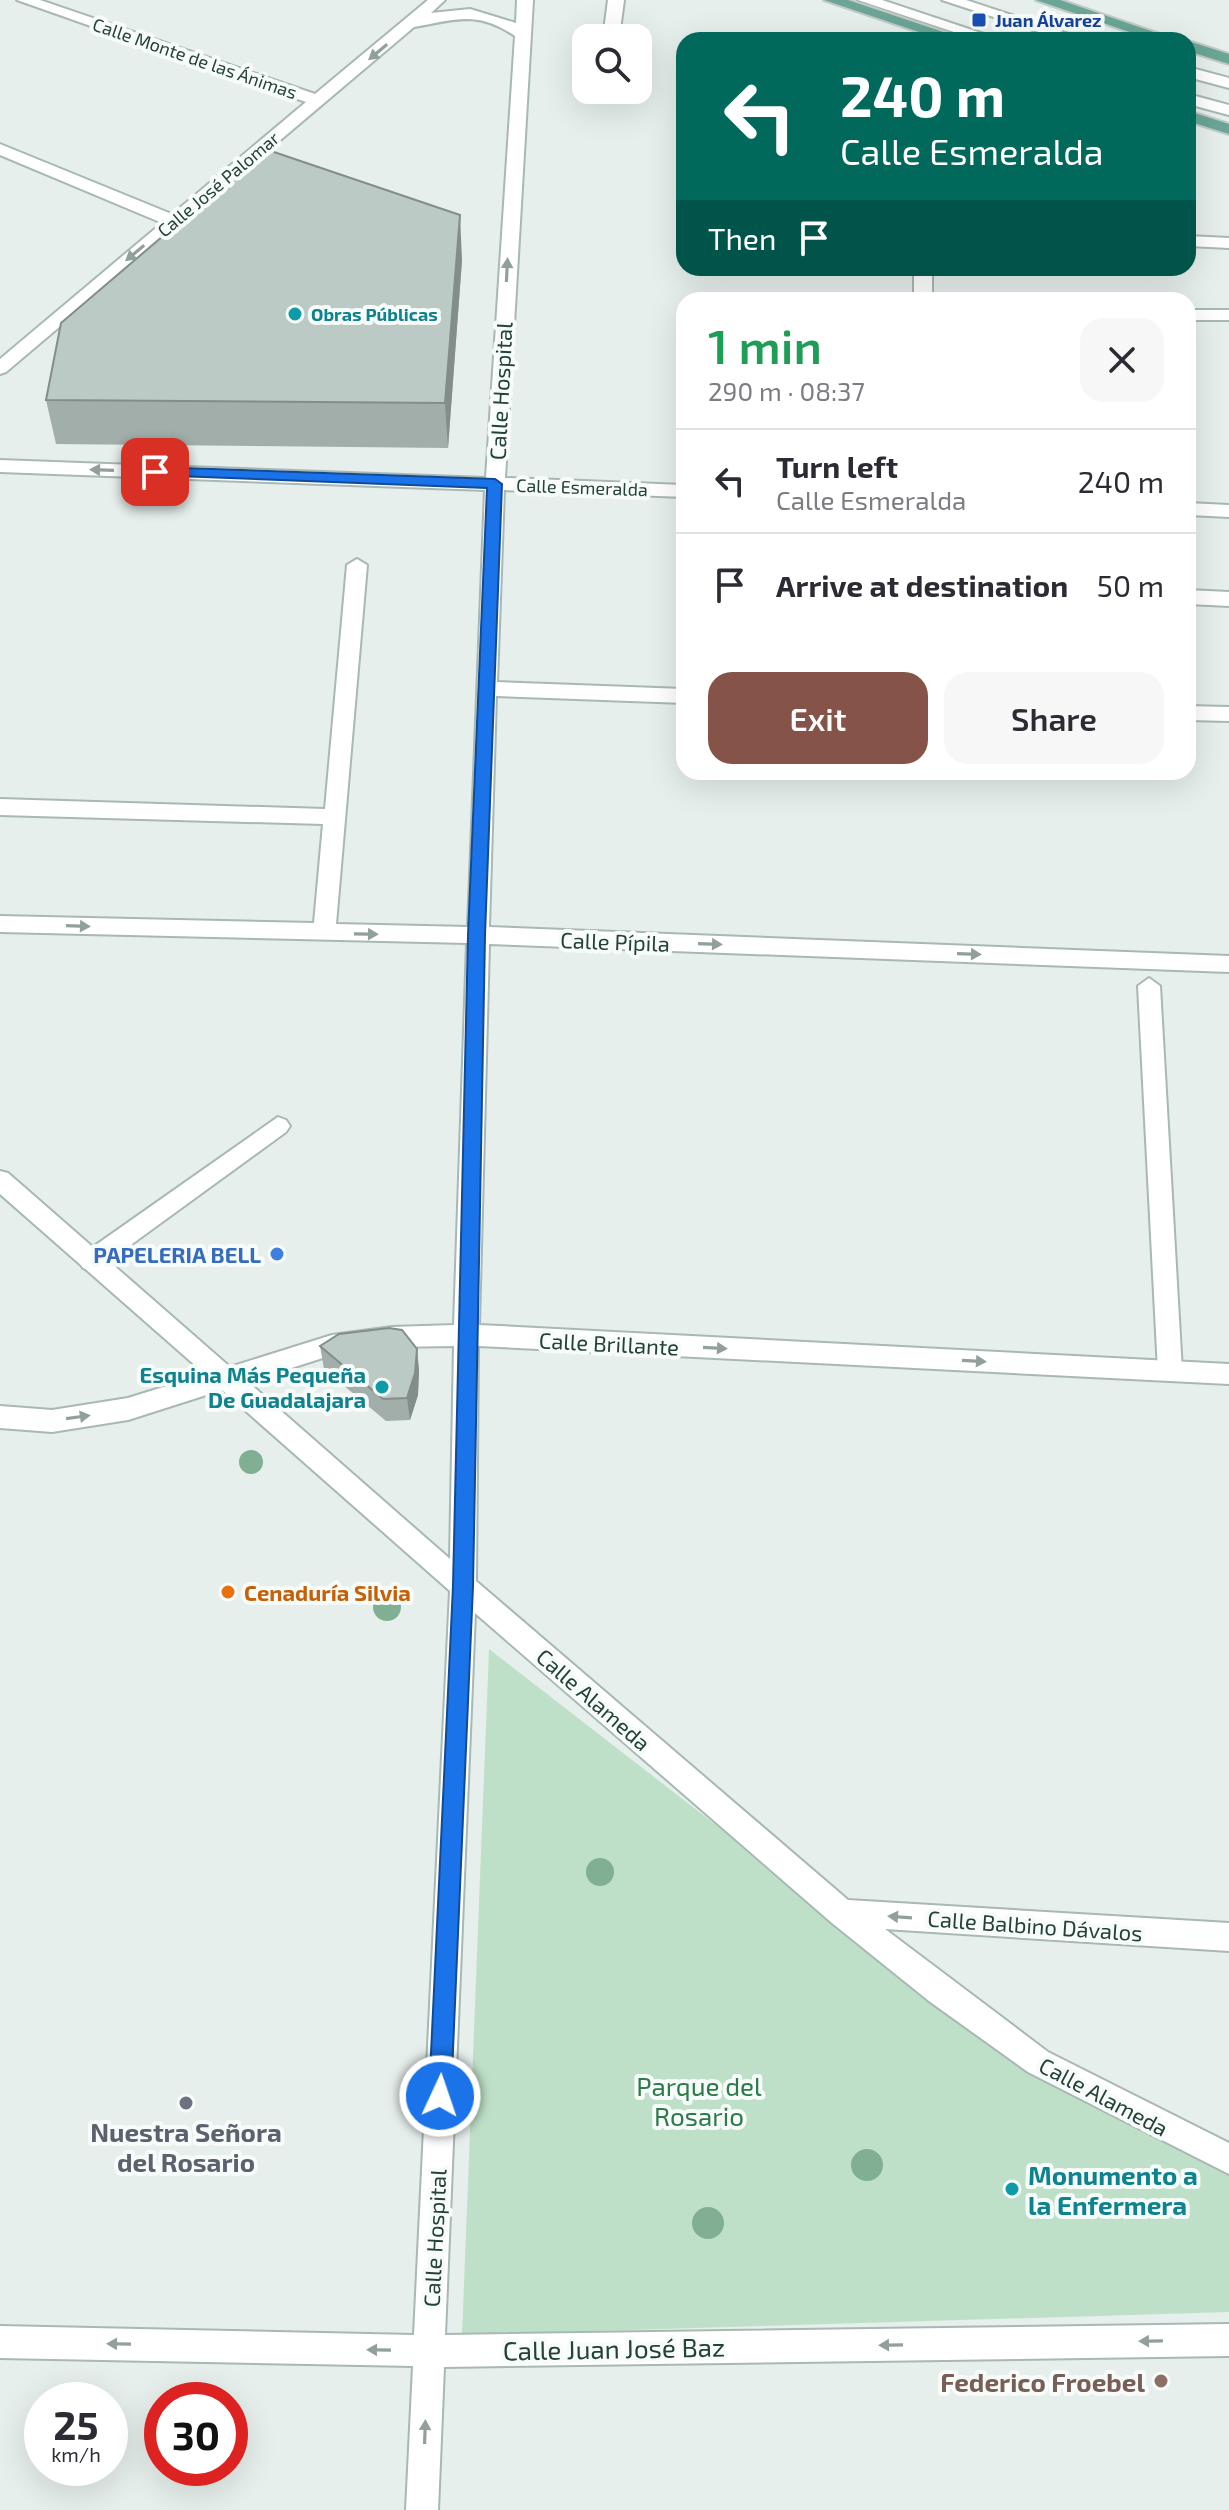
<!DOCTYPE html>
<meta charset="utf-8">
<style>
body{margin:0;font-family:"Exo 2",sans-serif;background:#f7f7f7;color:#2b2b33;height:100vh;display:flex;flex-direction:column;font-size:30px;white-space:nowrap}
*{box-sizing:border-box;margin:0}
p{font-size:26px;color:#7c7c81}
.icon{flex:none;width:44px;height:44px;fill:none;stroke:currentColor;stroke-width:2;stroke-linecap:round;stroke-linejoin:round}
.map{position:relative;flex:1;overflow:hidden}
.side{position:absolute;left:676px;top:292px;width:520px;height:488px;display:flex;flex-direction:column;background:#fff;border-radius:24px;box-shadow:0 8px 32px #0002}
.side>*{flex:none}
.banner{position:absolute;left:676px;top:32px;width:520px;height:244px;border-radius:24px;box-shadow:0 8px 32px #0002;background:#00695c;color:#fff;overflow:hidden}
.buttons{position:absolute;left:572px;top:24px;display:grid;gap:16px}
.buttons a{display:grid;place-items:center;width:80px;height:80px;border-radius:16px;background:#fff;box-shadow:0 8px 32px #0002;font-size:40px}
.speed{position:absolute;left:24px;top:2382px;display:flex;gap:16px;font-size:40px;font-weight:700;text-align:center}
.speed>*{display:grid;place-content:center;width:104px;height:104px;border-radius:50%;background:#fff;box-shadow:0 8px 32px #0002;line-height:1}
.speed small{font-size:20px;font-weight:400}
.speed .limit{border:12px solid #d22;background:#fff;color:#111}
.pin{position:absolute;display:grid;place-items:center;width:68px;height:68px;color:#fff;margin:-34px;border-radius:16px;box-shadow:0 4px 12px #0006}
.me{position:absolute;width:88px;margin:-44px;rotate:3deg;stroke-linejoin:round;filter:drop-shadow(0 0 6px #0008)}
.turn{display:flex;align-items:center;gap:28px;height:168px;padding:0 32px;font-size:36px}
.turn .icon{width:104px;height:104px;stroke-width:2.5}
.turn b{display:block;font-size:56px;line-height:68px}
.then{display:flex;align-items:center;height:76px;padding:0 32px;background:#0003;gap:16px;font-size:30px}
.round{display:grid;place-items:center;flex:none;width:84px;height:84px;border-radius:24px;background:#f7f7f7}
.headline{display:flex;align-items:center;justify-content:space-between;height:136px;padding:0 32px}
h1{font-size:48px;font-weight:600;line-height:60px;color:#1e9e55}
.action{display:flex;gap:16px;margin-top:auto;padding:16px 32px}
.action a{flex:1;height:92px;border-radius:24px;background:#855347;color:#fff;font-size:32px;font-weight:600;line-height:92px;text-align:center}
.action a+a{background:#f7f7f7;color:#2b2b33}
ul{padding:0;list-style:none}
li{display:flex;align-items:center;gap:24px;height:104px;padding:0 32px;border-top:2px solid #e1e1e2}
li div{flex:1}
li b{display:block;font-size:30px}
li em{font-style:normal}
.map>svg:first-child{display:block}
.green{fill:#bfe0c8}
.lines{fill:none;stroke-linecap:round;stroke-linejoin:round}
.service-casing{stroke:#a8b8b2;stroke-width:4}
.minor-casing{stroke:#a8b8b2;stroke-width:4}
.primary-casing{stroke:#c2cac8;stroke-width:4}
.service{fill:#fff;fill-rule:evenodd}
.minor{fill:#fff;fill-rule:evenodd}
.primary{fill:#6aa596;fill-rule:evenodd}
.tree{fill:#80af93}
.wall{fill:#a1aea9}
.shaded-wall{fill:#838d89}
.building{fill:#bbcac4;stroke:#838d89;stroke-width:2}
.oneway{fill:#92a09c}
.route{fill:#1a73e8;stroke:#114b97;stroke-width:2}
.transit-dot{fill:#1a4fb4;stroke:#f7fbf9;stroke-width:3}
.culture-dot{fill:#0f9aa8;stroke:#f7fbf9;stroke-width:3}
.shop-dot{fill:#3f7fe0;stroke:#f7fbf9;stroke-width:3}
.food-dot{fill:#e8710a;stroke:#f7fbf9;stroke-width:3}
.worship-dot{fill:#6b7280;stroke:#f7fbf9;stroke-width:3}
.education-dot{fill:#8d6e63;stroke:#f7fbf9;stroke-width:3}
.labels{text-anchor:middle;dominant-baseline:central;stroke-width:8;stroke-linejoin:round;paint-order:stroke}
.far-transit-label{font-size:18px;font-weight:bold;fill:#164399;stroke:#f7fbf9;text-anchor:start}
.far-street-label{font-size:18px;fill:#24423a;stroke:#f7fbf9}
.far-culture-label{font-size:18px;font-weight:bold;fill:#0d838f;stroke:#f7fbf9;text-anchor:start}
.street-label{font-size:22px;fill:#24423a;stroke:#f7fbf9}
.shop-label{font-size:22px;font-weight:bold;fill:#366cbe;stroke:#f7fbf9;text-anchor:end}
.culture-label{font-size:22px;font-weight:bold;fill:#0d838f;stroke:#f7fbf9;text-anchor:end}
.food-label{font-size:22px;font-weight:bold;fill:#c56008;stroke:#f7fbf9;text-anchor:start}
.near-park-label{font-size:26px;fill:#2d7a4b;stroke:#f7fbf9}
.near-worship-label{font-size:26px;font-weight:bold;fill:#5b616d;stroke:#f7fbf9}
.near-culture-label{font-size:26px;font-weight:bold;fill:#0d838f;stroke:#f7fbf9;text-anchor:start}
.near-street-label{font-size:26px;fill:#24423a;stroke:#f7fbf9}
.near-education-label{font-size:26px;font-weight:bold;fill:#785e54;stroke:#f7fbf9;text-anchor:end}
</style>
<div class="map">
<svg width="1229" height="2510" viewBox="0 0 1229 2510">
<rect width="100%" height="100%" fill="#e6efeb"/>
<path class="green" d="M489 1649 872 1946 1229 2176V2312L462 2335Z"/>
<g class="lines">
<g class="service-casing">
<path id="service" d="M608 0H624L619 38H603Z
M858 0H882L1002 40H978Z
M942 0H966L1087 40H1063Z
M1188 67 1229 78V88L1188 77Z
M1188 94 1229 105V115L1188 104Z
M0 144 179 217 182 221 173 226 167 225 0 155Z
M1188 236 1229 238V248L1188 246Z
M1188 310H1229V320H1188Z
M1188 590 1229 592V606L1188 604Z
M1149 978 1160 986 1182 1371 1179 1378 1170 1381 1161 1378 1158 1371 1138 986Z
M278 1117 286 1120 290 1126 286 1132 99 1268 91 1271 83 1268 79 1261 83 1254Z"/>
</g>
<g class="minor-casing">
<path id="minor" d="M17 0H40L315 94 428 0H445L431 13 470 9 516 23 517 0H533L505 478 684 485V497L504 490 497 682 684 689V703L496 696 489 927 1229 956V972L489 944 479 1325 1229 1364V1384L478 1346 476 1581 848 1900 1229 1923V1951L885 1929 1048 2052 1229 2143V2174L1028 2072 929 2001 832 1923 475 1613 445 2335 1229 2324V2356L444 2367 438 2510H406L413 2366 0 2358V2326L414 2335 450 1591 222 1390 128 1420 52 1432 0 1428V1406L52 1410 128 1398 205 1374 0 1194V1171L8 1173 230 1367 332 1335 392 1327 454 1325 467 943 0 932V916L314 923 323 824 0 815V799L325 809 347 565 357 559 367 565 336 924 468 927 485 490 0 472V460L486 478 515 36C476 10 456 20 414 27L6 372 0 374V359L306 102ZM454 1346 450 1559 248 1382 332 1355 392 1347Z
M914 268H932V300H914Z
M1188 503 1229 505V517L1188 515Z
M1188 706 1229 707V721L1188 720Z"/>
</g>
<g class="primary-casing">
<path id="primary" d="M824 0H848L967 40H943Z
M1036 0H1060L1177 40H1153Z
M1188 41 1229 54V64L1188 51Z
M1188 111 1229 124V134L1188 121Z"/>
</g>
<use href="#service" class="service"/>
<use href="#minor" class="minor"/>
<use href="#primary" class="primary"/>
</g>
<g class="tree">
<circle cx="251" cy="1462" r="12"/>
<circle cx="387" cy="1607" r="14"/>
<circle cx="600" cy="1872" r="14"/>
<circle cx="867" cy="2165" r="16"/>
<circle cx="708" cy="2223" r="16"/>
</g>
<path class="wall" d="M462 260 448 448 56 444 46 400Z
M320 1346 417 1349 419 1371 418 1395 410 1420 386 1421 324 1369Z"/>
<path class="shaded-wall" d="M460 215 462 260 448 448 445 403Z
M417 1349 419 1371 418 1395 410 1420 407 1398Z"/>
<path class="building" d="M265 149 460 215 445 403 46 400 61 323Z
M389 1328 402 1330 417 1349 415 1373 407 1398 383 1399 320 1346 339 1334Z"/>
<defs><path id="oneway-solid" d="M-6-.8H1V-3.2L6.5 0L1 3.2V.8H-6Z" transform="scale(2)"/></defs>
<g class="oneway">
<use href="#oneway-solid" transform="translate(378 52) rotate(140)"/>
<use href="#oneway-solid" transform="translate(135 253) rotate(140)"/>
<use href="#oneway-solid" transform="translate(507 270) rotate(-87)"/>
<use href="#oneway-solid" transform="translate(102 470) rotate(-178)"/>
<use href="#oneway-solid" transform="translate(78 926) rotate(2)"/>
<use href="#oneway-solid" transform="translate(366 934) rotate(1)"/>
<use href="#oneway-solid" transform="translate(710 944) rotate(2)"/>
<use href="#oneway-solid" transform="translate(969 954) rotate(2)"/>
<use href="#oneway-solid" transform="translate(715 1348) rotate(3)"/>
<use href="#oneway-solid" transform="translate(974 1361) rotate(3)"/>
<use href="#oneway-solid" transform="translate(78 1417) rotate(-8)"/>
<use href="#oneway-solid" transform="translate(900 1917) rotate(-176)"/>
<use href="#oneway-solid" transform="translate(1151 2341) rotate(179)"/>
<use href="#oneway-solid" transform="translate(119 2344) rotate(-179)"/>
<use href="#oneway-solid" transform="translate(891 2345) rotate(179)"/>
<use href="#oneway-solid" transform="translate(379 2350) rotate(-179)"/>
<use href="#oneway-solid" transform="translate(425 2432) rotate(-88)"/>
</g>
<path class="route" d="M155 467 495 479 502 484 485 935 473 1586 451 2096 448 2104 440 2107 432 2104 429 2096 453 1586 468 935 487 488 150 475 147 472Z"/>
<rect class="transit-dot" x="971" y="12" width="16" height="16" rx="4"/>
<g class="culture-dot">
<circle cx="295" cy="314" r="8"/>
<circle cx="382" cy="1387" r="8"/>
<circle cx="1012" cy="2189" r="8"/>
</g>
<circle class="shop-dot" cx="277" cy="1254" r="8"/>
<circle class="food-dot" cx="228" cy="1592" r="8"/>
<circle class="worship-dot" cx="186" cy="2103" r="8"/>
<circle class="education-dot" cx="1161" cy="2381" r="8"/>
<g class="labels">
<g class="far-transit-label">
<text x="995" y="20">Juan Álvarez</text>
</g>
<g class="far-street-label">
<text transform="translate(195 58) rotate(19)">Calle Monte de las Ánimas</text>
<text transform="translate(218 184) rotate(-40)">Calle José Palomar</text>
<text transform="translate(582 487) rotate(2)">Calle Esmeralda</text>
</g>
<g class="far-culture-label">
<text x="311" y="314">Obras Públicas</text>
</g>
<g class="street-label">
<text transform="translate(500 391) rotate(-87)">Calle Hospital</text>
<text transform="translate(615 941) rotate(2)">Calle Pípila</text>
<text transform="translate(609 1343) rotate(3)">Calle Brillante</text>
<text transform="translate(594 1699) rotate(41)">Calle Alameda</text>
<text transform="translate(1035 1925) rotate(4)">Calle Balbino Dávalos</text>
<text transform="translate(1104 2096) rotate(28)">Calle Alameda</text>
<text transform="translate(434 2238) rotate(-87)">Calle Hospital</text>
</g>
<g class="shop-label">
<text x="261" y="1254">PAPELERIA BELL</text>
</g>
<g class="culture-label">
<text x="366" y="1374">Esquina Más Pequeña<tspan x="366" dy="25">De Guadalajara</tspan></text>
</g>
<g class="food-label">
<text x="244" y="1592">Cenaduría Silvia</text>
</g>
<g class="near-park-label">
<text x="699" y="2085">Parque del<tspan x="699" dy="30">Rosario</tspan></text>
</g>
<g class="near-worship-label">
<text x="186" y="2131">Nuestra Señora<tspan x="186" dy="30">del Rosario</tspan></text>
</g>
<g class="near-culture-label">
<text x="1028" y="2174">Monumento a<tspan x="1028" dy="30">la Enfermera</tspan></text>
</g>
<g class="near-street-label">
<text transform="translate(614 2348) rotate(-1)">Calle Juan José Baz</text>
</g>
<g class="near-education-label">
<text x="1145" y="2381">Federico Froebel</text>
</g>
</g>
</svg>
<div class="buttons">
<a><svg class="icon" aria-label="search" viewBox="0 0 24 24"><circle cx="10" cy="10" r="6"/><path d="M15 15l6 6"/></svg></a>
</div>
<div class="speed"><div>25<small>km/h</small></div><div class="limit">30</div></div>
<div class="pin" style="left:155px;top:472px;background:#d93025"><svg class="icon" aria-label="arrive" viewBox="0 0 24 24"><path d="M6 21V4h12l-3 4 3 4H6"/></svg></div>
<svg class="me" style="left:440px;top:2096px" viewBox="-20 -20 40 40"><circle r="17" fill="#1a73e8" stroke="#fff" stroke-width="3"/><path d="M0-11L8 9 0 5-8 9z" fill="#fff"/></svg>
<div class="banner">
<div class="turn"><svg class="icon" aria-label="left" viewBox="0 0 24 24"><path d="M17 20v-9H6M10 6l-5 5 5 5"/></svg><div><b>240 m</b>Calle Esmeralda</div></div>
<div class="then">Then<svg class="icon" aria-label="arrive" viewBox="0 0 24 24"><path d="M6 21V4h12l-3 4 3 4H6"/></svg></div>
</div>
<section class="side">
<div class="headline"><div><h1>1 min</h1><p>290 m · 08:37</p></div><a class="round"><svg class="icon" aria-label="close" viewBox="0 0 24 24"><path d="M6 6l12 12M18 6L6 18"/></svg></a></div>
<ul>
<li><svg class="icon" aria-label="left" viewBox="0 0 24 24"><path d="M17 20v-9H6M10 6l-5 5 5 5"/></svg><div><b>Turn left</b><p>Calle Esmeralda</p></div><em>240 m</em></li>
<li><svg class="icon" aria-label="arrive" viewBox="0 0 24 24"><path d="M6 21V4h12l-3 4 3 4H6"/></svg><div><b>Arrive at destination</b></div><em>50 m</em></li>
</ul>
<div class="action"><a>Exit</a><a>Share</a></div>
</section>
</div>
